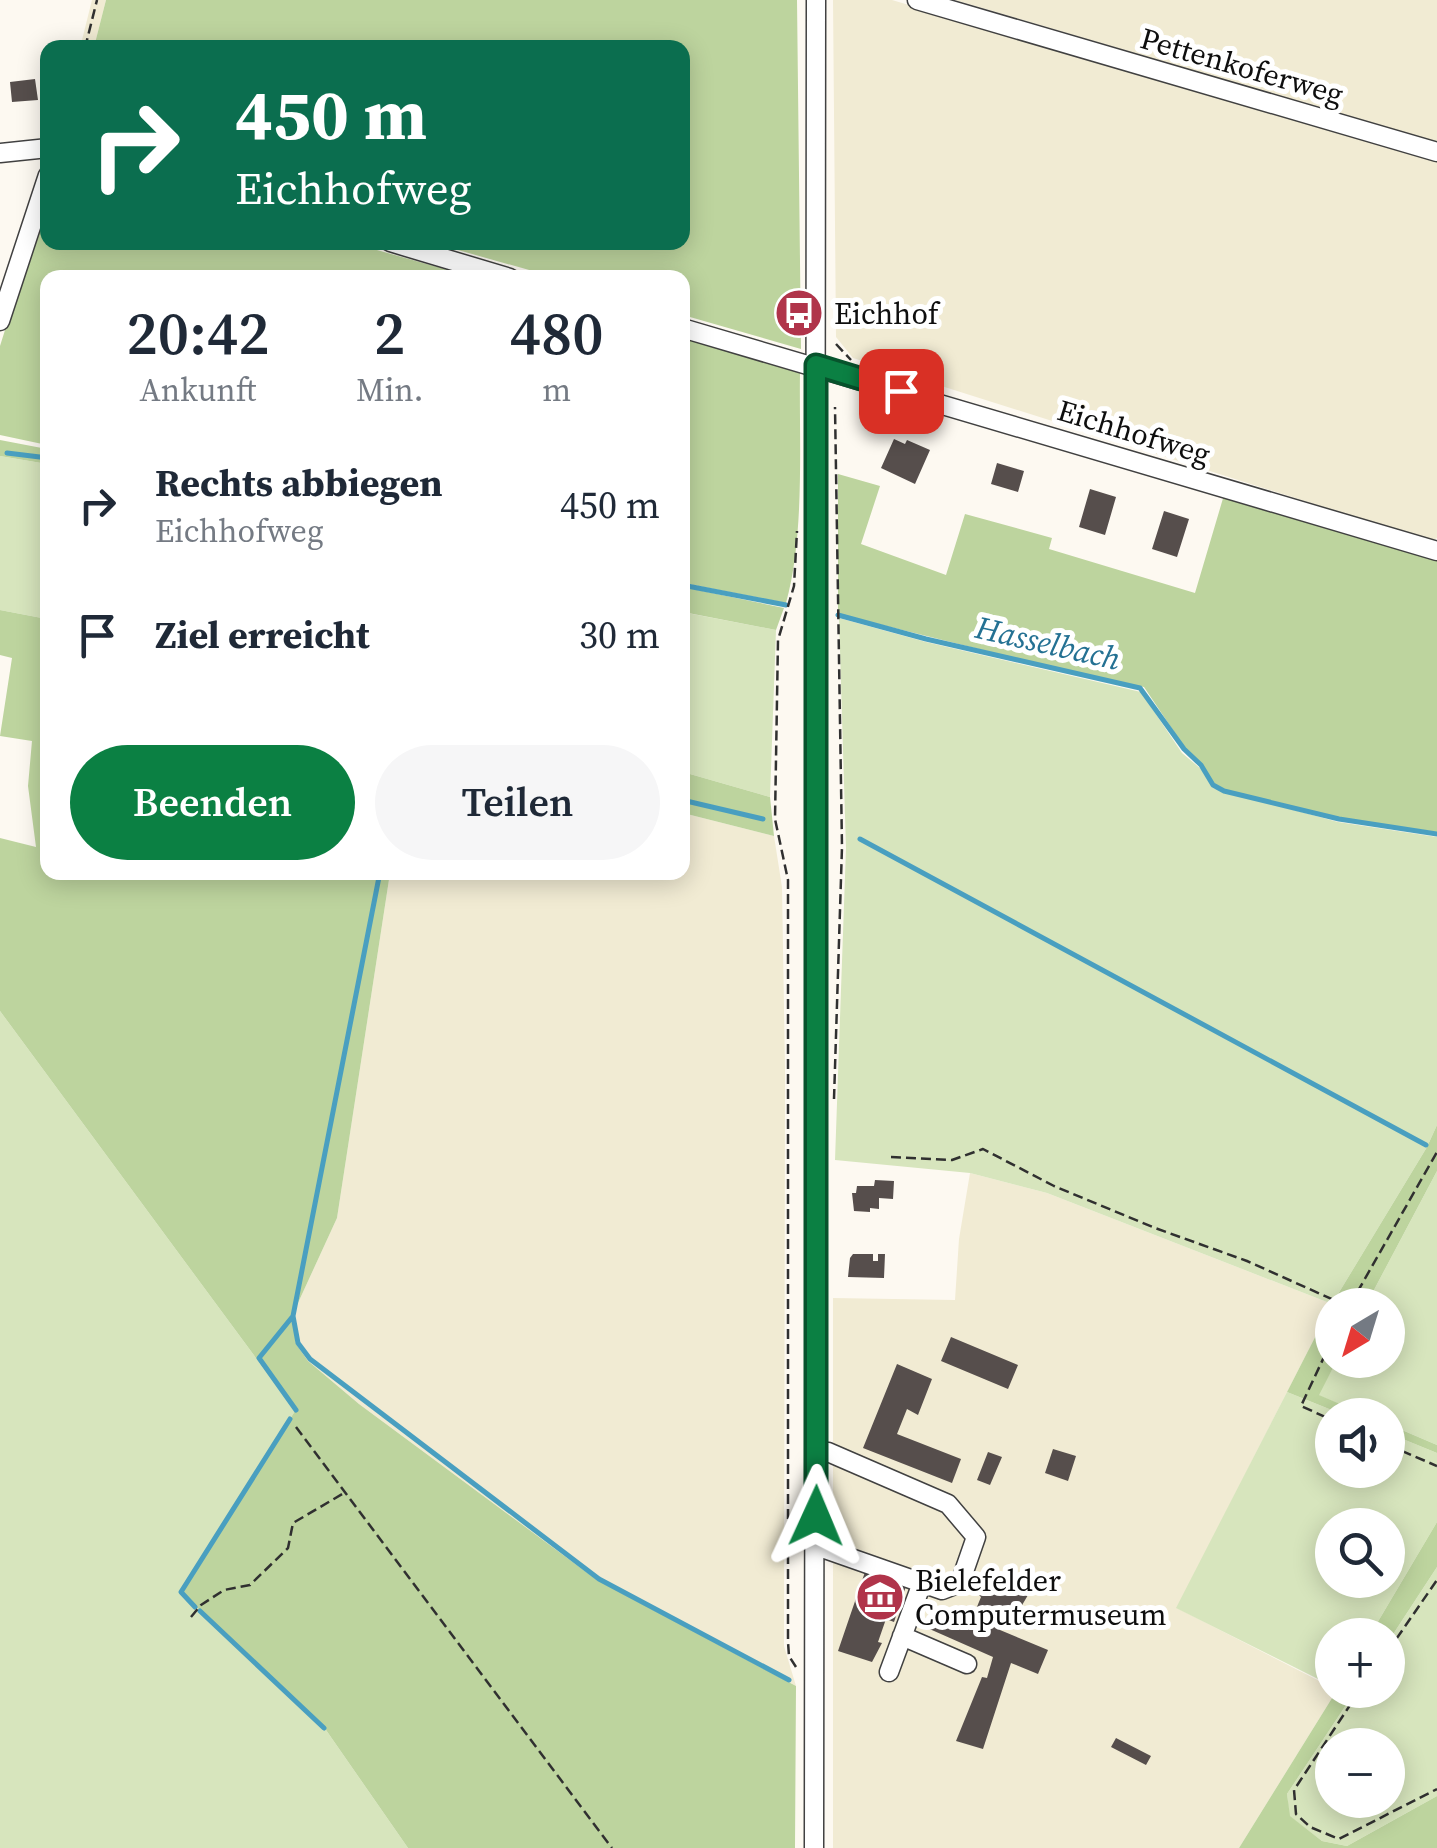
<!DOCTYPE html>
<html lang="de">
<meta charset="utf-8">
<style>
body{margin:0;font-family:"Source Serif 4",serif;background:#f6f6f7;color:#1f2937;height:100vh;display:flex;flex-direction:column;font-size:38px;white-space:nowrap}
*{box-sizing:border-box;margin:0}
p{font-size:32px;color:#747a83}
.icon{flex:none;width:55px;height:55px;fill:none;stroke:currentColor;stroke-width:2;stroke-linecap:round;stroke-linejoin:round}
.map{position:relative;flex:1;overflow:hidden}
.details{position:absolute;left:40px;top:270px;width:650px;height:610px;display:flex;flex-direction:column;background:#fff;border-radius:20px;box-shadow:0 5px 25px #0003}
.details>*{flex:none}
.banner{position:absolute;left:40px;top:40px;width:650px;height:210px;border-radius:20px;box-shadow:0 5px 25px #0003;background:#0b6e4f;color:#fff;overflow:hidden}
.needle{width:65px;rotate:218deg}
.tools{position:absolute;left:1315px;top:1288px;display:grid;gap:20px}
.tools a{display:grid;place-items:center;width:90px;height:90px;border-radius:50%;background:#fff;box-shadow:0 5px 25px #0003;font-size:50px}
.pin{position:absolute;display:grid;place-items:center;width:85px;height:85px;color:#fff;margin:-42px;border-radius:20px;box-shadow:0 5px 15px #0006}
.me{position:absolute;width:110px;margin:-55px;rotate:1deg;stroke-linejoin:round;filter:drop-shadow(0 0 8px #0008)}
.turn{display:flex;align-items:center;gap:35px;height:210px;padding:0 30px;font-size:45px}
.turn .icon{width:130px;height:130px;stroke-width:2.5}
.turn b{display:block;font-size:70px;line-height:85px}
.eta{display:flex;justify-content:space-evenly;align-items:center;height:170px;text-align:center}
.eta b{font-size:60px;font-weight:600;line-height:70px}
.primary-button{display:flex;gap:20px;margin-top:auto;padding:20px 30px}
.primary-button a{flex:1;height:115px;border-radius:60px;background:#0b8043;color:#fff;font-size:40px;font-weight:600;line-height:115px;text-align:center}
.primary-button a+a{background:#f6f6f7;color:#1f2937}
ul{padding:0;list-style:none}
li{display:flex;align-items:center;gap:30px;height:130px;padding:0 30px}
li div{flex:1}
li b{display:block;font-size:38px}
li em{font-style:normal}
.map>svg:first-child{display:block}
.farmland{fill:#f1ebd3}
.green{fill:#d7e5bd;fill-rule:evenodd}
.forest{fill:#bdd49e}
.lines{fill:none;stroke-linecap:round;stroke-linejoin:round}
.stream{stroke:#499fc0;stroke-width:5}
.building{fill:#564e4c}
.minor-casing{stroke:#414141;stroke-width:21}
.path{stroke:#303030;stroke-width:2.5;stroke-dasharray:10 5;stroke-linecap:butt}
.minor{stroke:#fff;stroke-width:18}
.route-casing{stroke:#07532c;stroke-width:25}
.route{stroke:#0b8043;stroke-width:18}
.labels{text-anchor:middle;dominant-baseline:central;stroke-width:10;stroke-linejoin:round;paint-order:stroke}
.street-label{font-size:30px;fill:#0e0e0e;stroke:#fff}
.poi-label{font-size:30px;fill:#0e0e0e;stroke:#fff;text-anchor:start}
.water-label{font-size:32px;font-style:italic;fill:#247193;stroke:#fff}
</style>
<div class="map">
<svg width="1437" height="1848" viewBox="0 0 1437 1848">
<rect width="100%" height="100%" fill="#fdf9f1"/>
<path class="farmland" d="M92 0H106L94 47 80 48Z
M833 0H892L1437 161V538L1431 541 853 358 836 337Z
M955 0H1437V142Z
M683 813 774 836 782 887 785 1069 784 1646 796 1686 597 1580 359 1404 308 1361 296 1344 292 1316 337 1218 390 873 682 872Z
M970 1173 1047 1193 1332 1304 1177 1608 1337 1690 1239 1848H833V1298L955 1300 959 1239Z"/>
<path class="green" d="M0 456 47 464V619L0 610Z
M682 612 776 630 770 797 683 772Z
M839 618 926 642 1141 692 1182 753 1201 769 1213 788 1338 822 1437 837V1125L1427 1147 1332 1304 1047 1193 970 1173 835 1160 846 848Z
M0 1011 295 1411 182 1592 326 1730 408 1848H0Z
M1437 1171V1445L1388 1424V1415H1366L1318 1395 1337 1360H1388V1305H1366Z
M1287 1392 1344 1415H1332V1470H1388V1433L1437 1453V1522L1370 1635H1332V1686L1176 1608ZM1332 1525H1388V1580H1332Z
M1437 1567V1796L1347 1846 1322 1841 1289 1816 1287 1794 1356 1690H1388V1642ZM1332 1745H1388V1800H1332Z"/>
<path class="forest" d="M106 0H797L801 349 683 315 682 278 554 277 433 243 682 242V48L94 47Z
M47 197 48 242 352 243 473 277 48 278 47 445 0 435V346Z
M682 338 800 372C799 443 805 535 786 603L683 583Z
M0 440 47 449V464L0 456Z
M838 474 880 486 861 544 946 575 965 514 1052 538 1049 549 1195 593 1224 495 1437 558V832L1340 818 1226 790 1214 784 1203 765 1185 748 1144 687 1103 680 838 614Z
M683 587 784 608 776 630 683 612Z
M0 610 47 619 48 872 390 873 337 1218 292 1316 296 1344 308 1361 359 1404 597 1580 796 1686 795 1848H408L326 1730 181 1592 295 1411 0 1011V838L36 847 28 786 32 741 0 736 12 658 0 655Z
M683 772 770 797 774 836 683 813Z
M1437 1125V1171L1366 1305H1332V1360H1337L1319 1395 1366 1415H1344L1287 1392 1332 1304 1427 1147Z
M1388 1424 1437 1445V1453L1388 1433Z
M1437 1522V1567L1388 1642V1635H1370Z
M1337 1690H1356L1287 1794 1290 1816 1322 1841 1347 1846 1437 1796V1848H1239Z"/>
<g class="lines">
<path class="stream" d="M7 453 48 458
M682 585 786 605
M838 615 926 639 1140 688 1184 749 1201 765 1213 785 1224 791 1339 819 1437 834
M682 800 763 819
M860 839 1426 1145
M380 872 293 1316 298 1343 310 1359 599 1579 789 1680
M293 1316 259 1358 296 1410
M195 1607 181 1592 290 1419
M200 1611 324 1728"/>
</g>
<path class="building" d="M35 79 38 100 12 102 10 82Z
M894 439 905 444 907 440 930 450 915 484 881 468Z
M997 463 1024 471 1018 492 991 484Z
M1090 489 1116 497 1105 535 1079 527Z
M1164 511 1189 519 1177 557 1152 549Z
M875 1180 894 1181 893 1199 879 1198V1209L870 1208V1212L854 1211 852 1193H856L857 1186H874Z
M853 1254H873V1261H878V1254H885L884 1278 848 1277 850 1258Z
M951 1337 1018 1365 1008 1389 941 1361Z
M897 1364 932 1379 918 1415 907 1409 897 1434 961 1459 952 1483 863 1448Z
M1053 1449 1076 1456 1068 1481 1045 1473Z
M988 1452 1002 1457 990 1485 977 1480Z
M988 1570 1023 1585 1020 1592 1028 1595 1018 1612 1010 1608 1000 1630 1048 1650 1038 1674 1011 1663 983 1749 956 1741 982 1677 987 1678 993 1657 925 1627 933 1606 972 1619 981 1597 975 1591 979 1583 982 1585Z
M865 1572 906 1586 894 1622 886 1619 878 1642 882 1643 872 1662 838 1651Z
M1116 1738 1151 1756 1146 1765 1111 1747Z"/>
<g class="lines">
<g class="minor-casing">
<path id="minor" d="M917 0 1437 152
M0 153 48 148
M390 242 510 278
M0 321 48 175
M682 328 1437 551
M815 1549H825L942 1590 960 1583 976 1537 948 1504 828 1452 816 1451
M902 1636 967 1664
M889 1672 922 1583
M814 1848 816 0"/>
</g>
<path class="path" d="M85 48 97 0
M836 344 851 360
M834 1099 842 847 835 407
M891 1157 952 1160 983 1149 1054 1186 1155 1228 1247 1261 1345 1305
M1350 1305 1437 1152
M1332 1340 1301 1406 1332 1420
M296 1427 612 1848
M1388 1445 1437 1466
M191 1617 201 1605 224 1590 250 1585 288 1548 293 1523 344 1493
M1388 1651 1437 1580
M796 1667 789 1656 788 1642V880L775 819 778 640 794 586 797 531
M1360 1690 1294 1790 1296 1814 1310 1827 1339 1839 1437 1789"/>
<use href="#minor" class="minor"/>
</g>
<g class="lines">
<g class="route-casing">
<path id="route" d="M816 1516V365L901 391"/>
</g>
<use href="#route" class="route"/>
</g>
<defs>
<g id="bus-disc" transform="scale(2.5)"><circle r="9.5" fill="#b0344a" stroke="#fff"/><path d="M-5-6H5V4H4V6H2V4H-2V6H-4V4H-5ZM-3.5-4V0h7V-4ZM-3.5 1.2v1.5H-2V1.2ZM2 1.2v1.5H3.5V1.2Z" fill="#fff"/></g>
<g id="museum-disc" transform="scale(2.5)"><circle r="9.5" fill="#b0344a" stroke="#fff"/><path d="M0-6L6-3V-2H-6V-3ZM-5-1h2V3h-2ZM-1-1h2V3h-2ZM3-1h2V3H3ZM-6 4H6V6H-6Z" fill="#fff"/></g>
</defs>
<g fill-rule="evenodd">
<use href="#bus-disc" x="799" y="313"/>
<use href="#museum-disc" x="880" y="1597"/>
</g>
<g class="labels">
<g class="street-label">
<text transform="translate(1242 66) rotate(16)">Pettenkoferweg</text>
<text transform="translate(1134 432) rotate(17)">Eichhofweg</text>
</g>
<g class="poi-label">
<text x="834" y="313">Eichhof</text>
<text x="915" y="1580">Bielefelder<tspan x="915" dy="34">Computermuseum</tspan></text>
</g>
<g class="water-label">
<text transform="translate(1048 643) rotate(13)">Hasselbach</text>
</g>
</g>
</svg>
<div class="tools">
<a><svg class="needle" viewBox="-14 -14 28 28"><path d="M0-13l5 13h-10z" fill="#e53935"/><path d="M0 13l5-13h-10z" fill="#747a83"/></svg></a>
<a><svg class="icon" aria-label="sound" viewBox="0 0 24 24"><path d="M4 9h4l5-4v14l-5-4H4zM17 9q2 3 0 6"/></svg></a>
<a><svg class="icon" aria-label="search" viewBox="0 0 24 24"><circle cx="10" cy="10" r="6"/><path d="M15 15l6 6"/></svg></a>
<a>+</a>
<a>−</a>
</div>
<div class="pin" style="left:901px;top:391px;background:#d93025"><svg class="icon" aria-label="arrive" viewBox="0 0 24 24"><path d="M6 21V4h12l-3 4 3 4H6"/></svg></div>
<svg class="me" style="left:816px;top:1516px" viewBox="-20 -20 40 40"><path d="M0-17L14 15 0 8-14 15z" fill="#0b8043" stroke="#fff" stroke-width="4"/></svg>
<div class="banner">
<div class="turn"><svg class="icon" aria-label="right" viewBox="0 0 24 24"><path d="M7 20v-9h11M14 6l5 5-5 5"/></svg><div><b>450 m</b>Eichhofweg</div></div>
</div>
<section class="details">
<div class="eta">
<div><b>20:42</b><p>Ankunft</p></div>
<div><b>2</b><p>Min.</p></div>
<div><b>480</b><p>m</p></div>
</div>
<ul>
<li><svg class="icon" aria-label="right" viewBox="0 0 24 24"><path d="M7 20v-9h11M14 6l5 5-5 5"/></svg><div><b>Rechts abbiegen</b><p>Eichhofweg</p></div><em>450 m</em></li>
<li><svg class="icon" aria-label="arrive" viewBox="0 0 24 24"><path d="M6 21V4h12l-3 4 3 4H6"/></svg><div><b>Ziel erreicht</b></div><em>30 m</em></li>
</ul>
<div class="primary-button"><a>Beenden</a><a>Teilen</a></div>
</section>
</div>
